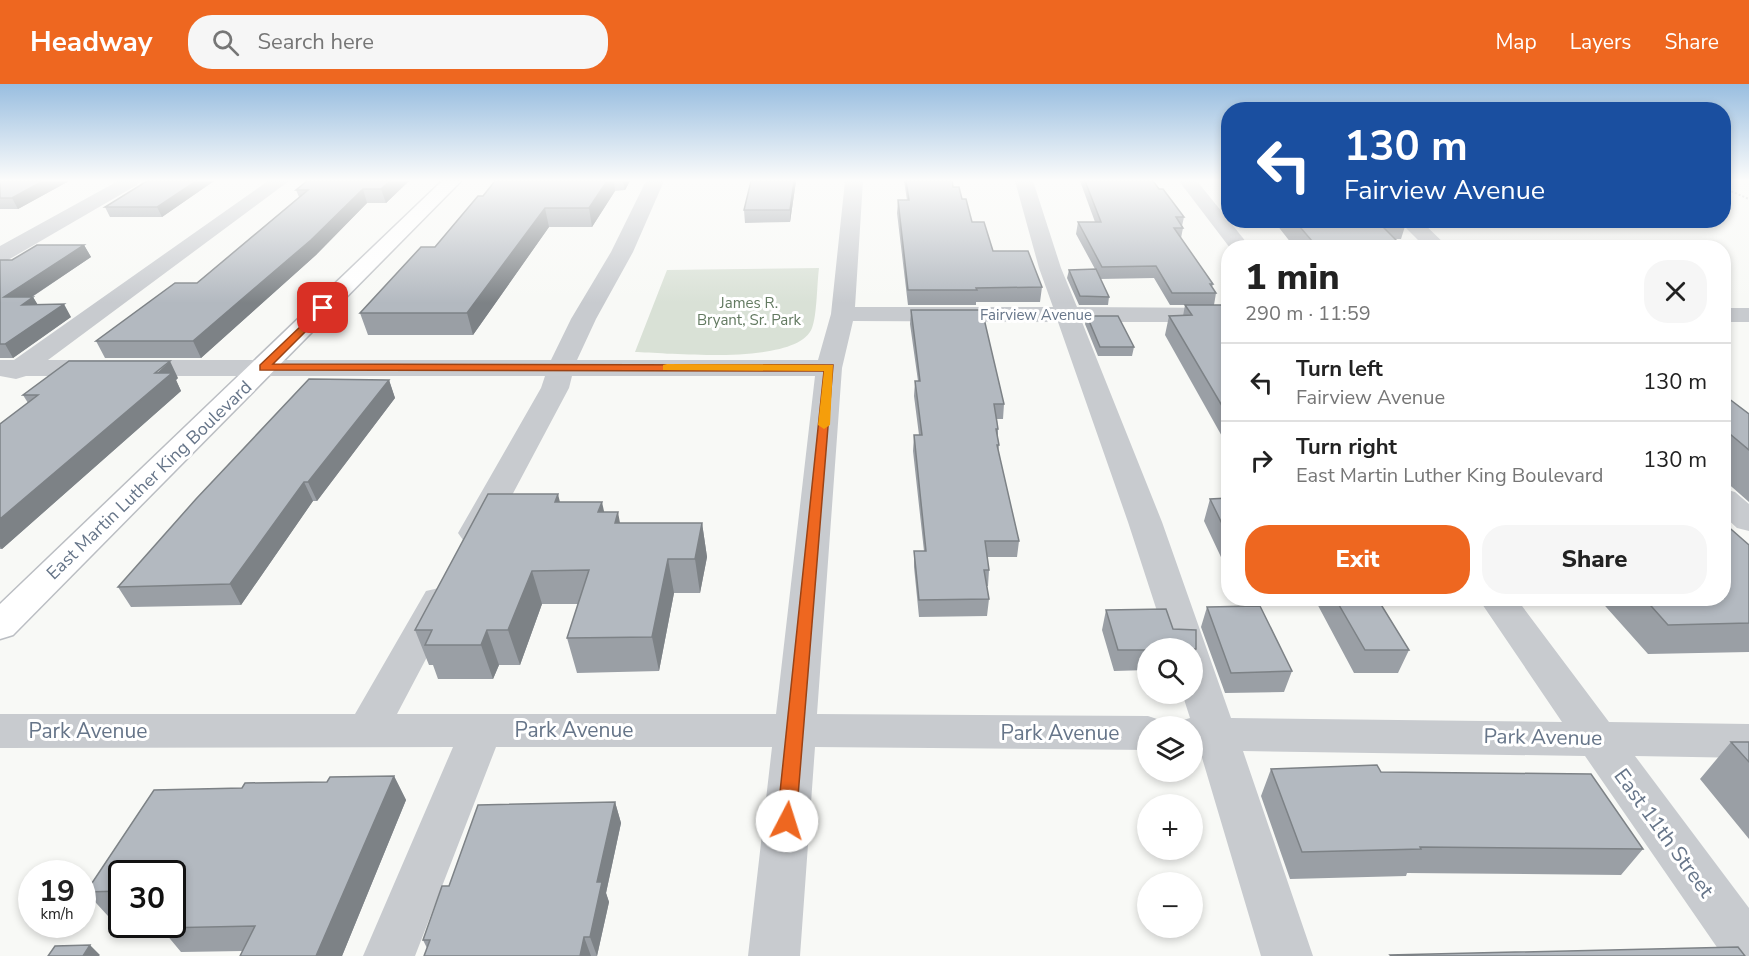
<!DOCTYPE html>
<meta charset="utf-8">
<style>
body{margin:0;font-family:"Nunito Sans",sans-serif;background:#f6f6f6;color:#222;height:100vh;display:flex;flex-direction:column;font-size:22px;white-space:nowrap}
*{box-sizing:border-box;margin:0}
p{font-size:20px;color:#767676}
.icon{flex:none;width:33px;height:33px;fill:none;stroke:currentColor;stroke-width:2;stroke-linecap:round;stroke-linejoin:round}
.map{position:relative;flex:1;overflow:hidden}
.panel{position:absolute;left:1221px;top:156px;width:510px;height:366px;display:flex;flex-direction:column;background:#fff;border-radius:24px;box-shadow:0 3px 9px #0003}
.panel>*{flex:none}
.guide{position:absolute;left:1221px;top:18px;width:510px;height:126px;border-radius:24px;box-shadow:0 3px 9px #0003;background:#1a4fa0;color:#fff;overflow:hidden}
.controls{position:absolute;left:1137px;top:554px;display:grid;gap:12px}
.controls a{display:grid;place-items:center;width:66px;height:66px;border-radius:50%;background:#fff;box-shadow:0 3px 9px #0003;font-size:30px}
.speed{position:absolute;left:18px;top:776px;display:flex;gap:12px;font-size:30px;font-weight:700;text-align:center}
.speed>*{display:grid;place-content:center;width:78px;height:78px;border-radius:50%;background:#fff;box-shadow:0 3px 9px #0003;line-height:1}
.speed small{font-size:15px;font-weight:400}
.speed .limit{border:3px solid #111;border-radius:9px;background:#fff;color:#111}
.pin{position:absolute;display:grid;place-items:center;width:51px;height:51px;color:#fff;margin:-26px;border-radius:12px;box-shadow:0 3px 9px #0006}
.me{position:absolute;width:66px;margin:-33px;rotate:5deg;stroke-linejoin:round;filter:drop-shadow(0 0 4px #0008)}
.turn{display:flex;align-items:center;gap:21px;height:126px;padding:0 24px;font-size:27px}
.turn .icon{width:78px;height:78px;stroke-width:2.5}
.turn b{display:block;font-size:42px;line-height:51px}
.round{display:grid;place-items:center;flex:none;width:63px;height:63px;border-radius:24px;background:#f6f6f6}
.overview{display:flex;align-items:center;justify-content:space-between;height:102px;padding:0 24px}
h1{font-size:36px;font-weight:800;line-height:45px}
.cta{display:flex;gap:12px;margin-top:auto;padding:12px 24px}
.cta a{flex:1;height:69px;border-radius:24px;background:#ee6720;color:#fff;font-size:24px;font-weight:800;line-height:69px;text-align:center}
.cta a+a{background:#f6f6f6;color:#222}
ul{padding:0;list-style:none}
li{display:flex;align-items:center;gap:18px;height:78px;padding:0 24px;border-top:2px solid #e0e0e0}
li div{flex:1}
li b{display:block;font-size:22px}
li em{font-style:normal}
header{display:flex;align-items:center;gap:36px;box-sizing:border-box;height:84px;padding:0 30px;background:#ee6720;color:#fff}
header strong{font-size:28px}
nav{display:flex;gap:33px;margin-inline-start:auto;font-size:21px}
.search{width:420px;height:54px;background:#f6f6f6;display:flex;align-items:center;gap:15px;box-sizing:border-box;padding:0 21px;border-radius:24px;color:#767676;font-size:22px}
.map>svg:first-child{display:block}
.green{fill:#d9e1d6}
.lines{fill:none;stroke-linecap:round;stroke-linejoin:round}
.major-casing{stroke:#bbbec3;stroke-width:3}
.path{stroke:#c2c3c6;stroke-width:2;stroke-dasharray:2 2;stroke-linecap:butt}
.minor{fill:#c8cbcf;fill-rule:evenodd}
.major{fill:#fff;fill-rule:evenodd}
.wall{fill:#9a9fa5}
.shaded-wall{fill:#7d8286}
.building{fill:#b3b9c0;stroke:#7d8286;stroke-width:1.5}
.route{fill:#ee6720;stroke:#9b4315;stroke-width:1.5}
.slow{fill:#f59e0b}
.labels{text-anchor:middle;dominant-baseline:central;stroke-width:6;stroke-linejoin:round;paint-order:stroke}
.far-park-label{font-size:15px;fill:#637a61;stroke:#fff}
.far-street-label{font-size:15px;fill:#667589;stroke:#fff}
.street-label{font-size:18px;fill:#667589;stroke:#fff}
.near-street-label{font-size:21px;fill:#667589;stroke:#fff}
</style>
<header>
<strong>Headway</strong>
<div class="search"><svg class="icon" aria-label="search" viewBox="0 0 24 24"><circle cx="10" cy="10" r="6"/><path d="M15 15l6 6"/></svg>Search here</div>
<nav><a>Map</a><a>Layers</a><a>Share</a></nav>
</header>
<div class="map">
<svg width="1749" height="872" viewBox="0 0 1749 872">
<rect width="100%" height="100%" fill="#f8f9f6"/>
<path class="green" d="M819 184C817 199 817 232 812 244 798 282 670 269 635 268L667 186Z"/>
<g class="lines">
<g class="major-casing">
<path id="major" d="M442 97H461L13 551 0 555V520Z"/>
</g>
<path class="path" d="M1724 104 1749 115"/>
<path class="minor" d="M118 97H140L137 101 8 176 0 177V162Z
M268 97H289L48 276H551L571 235 611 168 646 97H664L633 168 596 235 577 276H818L831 230 845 97H863L855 223H1053L1039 184 1015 97H1033L1061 184 1077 223 1228 224V238H1082L1162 438 1231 634 1562 638 1478 514H1516L1609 638 1749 640V674L1635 672 1749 824V872H1723L1585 672 1243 667 1313 872H1261L1200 667H1192V642H1175L1177 638 1190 634 1182 609H1192V564H1169L1128 438 1058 238 853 237 842 284 817 630 1148 632 1163 637 1165 642H1148V666L815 663 800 872H748L772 663H496L415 872H363L453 663 0 664V630H355L426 507 439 504 452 507 457 516 397 630H776L815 292H572L569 304 492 449 487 456 475 460 463 456 458 449 541 304 545 292H26L16 295 0 292V276H14Z
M1179 97H1197L1251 164H1230Z
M1398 136H1420L1449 164H1426Z
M1724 224H1749V238H1724Z
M1724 405 1735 408 1749 420V447L1737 444 1724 432Z"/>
<use href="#major" class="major"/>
</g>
<path class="wall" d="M0 97H69L18 125H0Z
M214 97 162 133H110L105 123Z
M307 97H409L386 119H367L316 171 201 274H105L96 257 197 199 299 113 296 106Z
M495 97H630L625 106 615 107 592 143H549L473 251H368L360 229 435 163 483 112Z
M796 97 790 138 745 139 744 126Z
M904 97H952L953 103 962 115 972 138 993 167 1042 203 1040 218H976V221H908L897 129 898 116H907Z
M1080 97H1153L1184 133 1182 142 1183 144 1181 154 1213 200 1212 203 1216 209 1214 221H1228V363L1165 251 1169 232H1183L1185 221H1170L1154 194 1100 195 1109 213 1108 221H1079L1067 194 1069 186 1095 185 1076 150 1078 138H1095Z
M1273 136H1407L1401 155H1395L1399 159 1398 164H1295Z
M84 161 91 173 32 213H33L37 220 71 233 13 274H0V176H12Z
M911 226 1004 320 1003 335H997L998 345V354L999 361 998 369 1019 457 1017 473H987L989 486 988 502H987L989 515 987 532 919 533 914 483V467H924L913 367 914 351H919L914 312 915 297H918L910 240Z
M1087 232 1134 263 1132 272H1098L1085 240Z
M178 294 176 296 181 307 2 465H0V340L28 319 23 311Z
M389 296 395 314 317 417H313L241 521 131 523 118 503Z
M1724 311 1749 330V418L1724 396Z
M1228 414V488L1204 437 1210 415Z
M560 418 604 428 620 439H702L707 473 700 509H674L659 587 577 589 567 554 578 520H542L520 581H499L493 595H438L433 581H429L415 546Z
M1749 461V568L1648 570 1598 514H1724Z
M1314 514H1377L1409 566 1398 589H1354Z
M1207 523 1292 587 1284 608 1225 609 1201 543Z
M1106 526 1173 545 1196 565 1192 575V564H1148V586L1114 587 1102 546Z
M1731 658H1749V755L1700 695Z
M1271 685 1381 688 1643 765 1621 791 1407 789 1406 792 1290 795 1261 712Z
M394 692 406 716 342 872H240L243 867 181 868 161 844 163 840H172V789H122V832H108L86 808 154 706 242 704 245 699 327 698 330 693Z
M615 718 621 739 606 809 609 818 597 872H424L427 864 423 856 449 802Z"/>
<path class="shaded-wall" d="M43 97H69L18 125 12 114Z
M196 97H214L162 133 157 123Z
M390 97H409L386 119 381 105Z
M607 97H614L615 107 592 143 589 124Z
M623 97H630L625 106Z
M794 97H796L790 138V126Z
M363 105 367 119 316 171 201 274 193 257Z
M545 124 549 143 473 251 467 229Z
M84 161 91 173 12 226 4 213Z
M33 213 41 226 22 221Z
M64 220 71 233 13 274 5 260Z
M170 277 178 294 176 296 181 307 2 465 0 463V435Z
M389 296 395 314 317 417 308 398Z
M304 398 313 417 241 521 230 500Z
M558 410 566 443 555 418Z
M602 418 609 450 598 428Z
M618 428 624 461 615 439Z
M702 439 707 473 700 509 695 475Z
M668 475 674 509 659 587 652 553Z
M532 487 542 520 520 581 508 546Z
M487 546 499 581 493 595 481 561Z
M394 692 406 716 342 872H316Z
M615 718 621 739 606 809 609 818 597 872 590 853 597 798Z
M584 853 591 872H580Z
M90 861 100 871 99 872H83Z"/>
<path class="building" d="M0 97H43L12 114H0Z
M147 97H196L157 123H105Z
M307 97H390L381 105H363L311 156 193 257H96L175 199H197L308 106H296Z
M495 97H607L589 124H545L467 229H360L421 163H435L478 112H483Z
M751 97H794L790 126H744Z
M906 97H952L953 103H959L962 115H966L972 138H984L993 167H1028L1042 203 976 204 977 206H908L898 116H909Z
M1085 97H1153L1159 105H1163L1184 133H1176L1183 144H1174L1213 200H1210L1216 209H1172L1156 182 1102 183 1078 138H1101Z
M1294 136H1376L1399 159H1375L1380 164H1318Z
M37 161H84L4 213H33L22 221 64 220 5 260H0V176H12Z
M1096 185 1109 213 1080 212 1069 186Z
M1185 221H1228V332L1169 232 1192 231Z
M911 226H982L1004 320H994L998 345H996L999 361H997L1019 457H985L989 486H984L989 515 919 516 914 467H926L914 351H922L915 297H920Z
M1087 232H1118L1134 263H1100Z
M69 277H170L155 289H172L0 435V340L38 311H23Z
M309 295 389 296 308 398H304L230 500 118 503 196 415Z
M1724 311 1749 330V366L1724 345Z
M488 410H558L555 418H602L598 428H618L615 439H702L695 475H668L652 553 567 554 589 486 532 487 508 546H487L481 561H425L432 546H415Z
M1228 414V452L1210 415Z
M1724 439 1749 461V539L1668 541 1644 514H1724Z
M1335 514H1377L1409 566H1365Z
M1260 522 1292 587 1231 589 1207 523Z
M1166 525 1173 545 1196 546V565L1148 564V566H1118L1106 526Z
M1731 658H1749V678Z
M1377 681 1381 688 1591 690 1643 765 1420 763 1421 765 1302 768 1271 685Z
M394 692 316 872H240L255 842 161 844 163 840H172V824L183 806H172V789H122V807L86 808 154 706 242 704 245 699 327 698 330 693Z
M615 718 597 798H602L590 853H584L580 872H424L430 856H423L442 802H449L478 721Z
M90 861 83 872H48L55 862Z
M1738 863 1745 872H1391L1390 871Z"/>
<linearGradient id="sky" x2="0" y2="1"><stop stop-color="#99bee0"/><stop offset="0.44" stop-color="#fcfcfb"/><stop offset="1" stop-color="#fcfcfb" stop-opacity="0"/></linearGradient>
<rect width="1749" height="219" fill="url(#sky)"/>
<path class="route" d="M323 221 328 224 327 226 273 280 833 281 796 737 793 742 787 745 780 742 777 737 824 287 260 286V281Z"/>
<path class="slow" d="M667 280 833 281 830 341 824 345 818 341 824 287 663 286V281Z"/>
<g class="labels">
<g class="far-park-label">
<text x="749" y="219">James R.<tspan x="749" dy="17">Bryant, Sr. Park</tspan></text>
</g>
<g class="far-street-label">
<text x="1036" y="231">Fairview Avenue</text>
</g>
<g class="street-label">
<text transform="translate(149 396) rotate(-44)">East Martin Luther King Boulevard</text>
</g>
<g class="near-street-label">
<text x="574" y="646">Park Avenue</text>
<text x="88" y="647">Park Avenue</text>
<text x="1060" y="649">Park Avenue</text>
<text transform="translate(1543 653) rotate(1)">Park Avenue</text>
<text transform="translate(1664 749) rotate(54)">East 11th Street</text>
</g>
</g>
</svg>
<div class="controls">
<a><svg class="icon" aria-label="search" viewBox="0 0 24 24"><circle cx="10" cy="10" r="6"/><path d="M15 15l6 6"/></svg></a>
<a><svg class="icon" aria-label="layers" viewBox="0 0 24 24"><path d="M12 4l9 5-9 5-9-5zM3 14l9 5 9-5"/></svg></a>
<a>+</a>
<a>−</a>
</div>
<div class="speed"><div>19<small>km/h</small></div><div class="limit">30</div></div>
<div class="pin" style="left:323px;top:224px;background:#d93025"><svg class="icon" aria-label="arrive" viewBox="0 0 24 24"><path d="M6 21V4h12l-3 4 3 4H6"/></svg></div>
<svg class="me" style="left:787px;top:737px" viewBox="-20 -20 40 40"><circle r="19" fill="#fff"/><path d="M0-13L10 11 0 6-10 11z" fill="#ee6720"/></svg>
<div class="guide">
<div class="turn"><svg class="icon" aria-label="left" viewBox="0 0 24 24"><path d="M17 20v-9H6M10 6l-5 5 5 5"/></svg><div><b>130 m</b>Fairview Avenue</div></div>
</div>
<section class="panel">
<div class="overview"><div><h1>1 min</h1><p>290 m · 11:59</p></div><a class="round"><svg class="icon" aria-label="close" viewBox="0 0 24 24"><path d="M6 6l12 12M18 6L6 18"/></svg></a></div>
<ul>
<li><svg class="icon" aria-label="left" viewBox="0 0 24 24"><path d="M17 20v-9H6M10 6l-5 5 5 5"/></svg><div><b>Turn left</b><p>Fairview Avenue</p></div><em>130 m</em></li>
<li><svg class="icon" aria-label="right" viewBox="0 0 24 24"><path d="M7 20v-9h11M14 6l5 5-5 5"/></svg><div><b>Turn right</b><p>East Martin Luther King Boulevard</p></div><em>130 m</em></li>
</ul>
<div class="cta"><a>Exit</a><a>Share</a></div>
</section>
</div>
